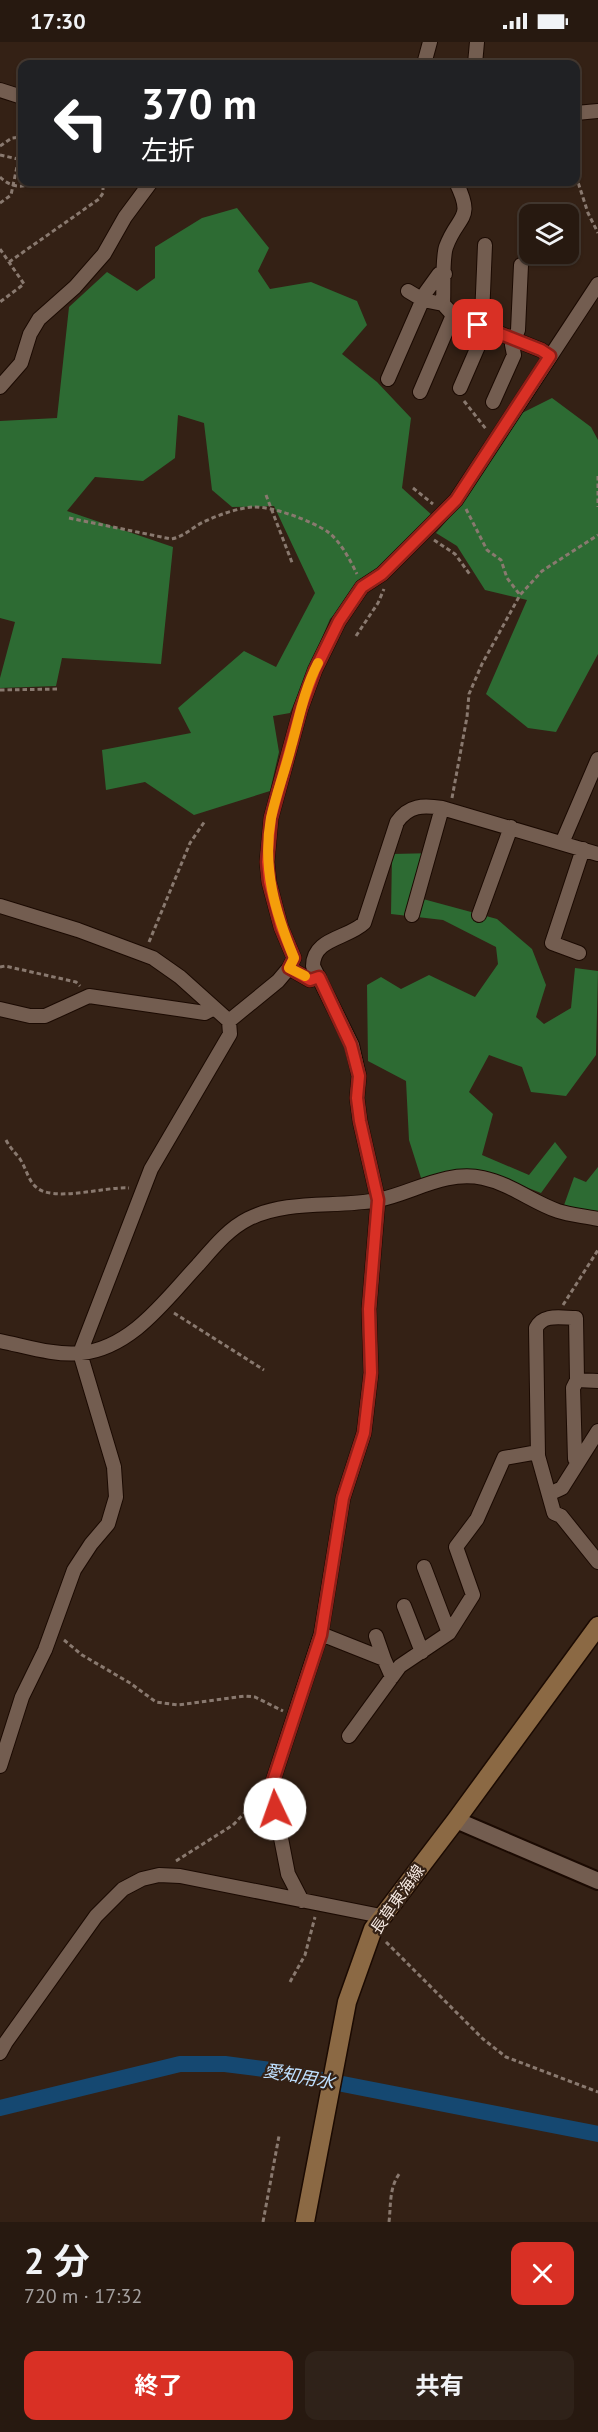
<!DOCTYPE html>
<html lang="ja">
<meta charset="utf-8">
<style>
body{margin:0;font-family:"PT Sans","Noto Sans JP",sans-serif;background:#2f2219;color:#f1f3f6;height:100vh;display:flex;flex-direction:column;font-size:22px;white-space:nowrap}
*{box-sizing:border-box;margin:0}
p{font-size:20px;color:#a4a09f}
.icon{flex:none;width:33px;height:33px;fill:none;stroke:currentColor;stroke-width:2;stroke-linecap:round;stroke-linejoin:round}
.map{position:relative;height:2180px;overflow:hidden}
.panel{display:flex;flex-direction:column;background:#271910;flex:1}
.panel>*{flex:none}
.banner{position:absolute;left:18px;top:18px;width:562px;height:126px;border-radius:12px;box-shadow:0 2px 4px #0004,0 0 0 2px #433830;background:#202124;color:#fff;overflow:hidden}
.controls{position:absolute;left:519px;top:162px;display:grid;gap:12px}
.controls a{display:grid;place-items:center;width:60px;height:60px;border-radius:12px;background:#271910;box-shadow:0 2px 4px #0004,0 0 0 2px #433830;font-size:30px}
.pin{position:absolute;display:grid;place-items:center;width:51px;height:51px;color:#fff;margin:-26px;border-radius:12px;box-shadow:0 3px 9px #0006}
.me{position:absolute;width:66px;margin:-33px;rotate:357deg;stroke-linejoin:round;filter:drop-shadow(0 0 4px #0008)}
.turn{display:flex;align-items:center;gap:21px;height:126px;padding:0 24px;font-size:27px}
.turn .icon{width:78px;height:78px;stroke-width:2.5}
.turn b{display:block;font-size:42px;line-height:51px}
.round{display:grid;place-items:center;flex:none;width:63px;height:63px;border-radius:12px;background:#2f2219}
.overview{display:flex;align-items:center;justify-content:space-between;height:102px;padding:0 24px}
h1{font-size:36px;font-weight:700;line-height:45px}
.button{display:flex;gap:12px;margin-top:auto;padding:12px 24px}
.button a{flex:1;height:69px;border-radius:12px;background:#d93025;color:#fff;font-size:24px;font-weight:700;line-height:69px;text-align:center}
.button a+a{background:#2f2219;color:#f1f3f6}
.status{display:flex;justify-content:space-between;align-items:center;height:42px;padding:0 30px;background:#271910;direction:ltr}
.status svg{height:16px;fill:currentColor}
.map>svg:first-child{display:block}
.forest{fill:#2d6b33}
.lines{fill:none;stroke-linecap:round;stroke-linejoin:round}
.canal{stroke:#154871;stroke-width:16}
.minor-casing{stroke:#1b0a02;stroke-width:16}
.tertiary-casing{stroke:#1b0a02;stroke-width:20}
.secondary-casing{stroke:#1b0a02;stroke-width:21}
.path{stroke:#89796f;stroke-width:3;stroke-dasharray:4.5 3;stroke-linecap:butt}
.minor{stroke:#735d50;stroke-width:14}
.tertiary{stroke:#735d50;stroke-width:16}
.secondary{stroke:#8b6944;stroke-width:18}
.route-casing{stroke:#8d1f18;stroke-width:15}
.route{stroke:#d93025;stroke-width:10}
.slow{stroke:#f59e0b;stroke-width:10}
.labels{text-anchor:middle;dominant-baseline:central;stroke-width:4.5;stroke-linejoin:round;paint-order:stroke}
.street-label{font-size:16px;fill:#f7eae3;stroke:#342115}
.water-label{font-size:18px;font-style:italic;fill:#bfe0ff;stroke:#342115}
</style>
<div class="status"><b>17:30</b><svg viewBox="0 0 49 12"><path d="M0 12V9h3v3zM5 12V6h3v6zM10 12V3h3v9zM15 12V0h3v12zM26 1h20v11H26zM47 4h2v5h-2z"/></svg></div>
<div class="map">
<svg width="598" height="2180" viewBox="0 0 598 2180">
<rect width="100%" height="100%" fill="#342115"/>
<path class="forest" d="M237 166 269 206 258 229 270 247 311 240 357 259 367 283 342 312 377 340 411 376 402 446 433 474 330 577 290 671 273 674 279 710 270 749 194 773 145 740 106 748 102 708 191 691 178 666 244 609 276 625 315 551 274 464 232 465 212 448 204 381 178 373 175 416 143 439 95 435 67 469 173 505 161 622 62 616 56 644 0 646V636L15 580 0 576V379L57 376 69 265 107 230 137 249 155 236V205L202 176Z
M552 356 591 385 598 398V612L556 690 528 686 486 652 527 558 485 548 457 504 436 491 468 454 522 371Z
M436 811 423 857 497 877 532 907 546 943 536 975 544 982 571 966 575 926 598 929 596 1013 566 1054 531 1050 522 1025 489 1013 469 1050 493 1072 482 1113 529 1133 555 1100 567 1115 541 1151 488 1130 422 1139 409 1098 406 1039 368 1019 367 943 381 935 401 947 429 933 475 955 498 922 496 905 443 878 391 872 392 812Z
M598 1125V1170L563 1166 574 1135 586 1140Z"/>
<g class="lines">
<path class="canal" d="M0 2066 180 2022H225L271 2028 598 2092"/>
<g class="minor-casing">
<path id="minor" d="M424 22 430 0
M475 22 477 0
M0 48 22 55
M576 71 598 69
M456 140C475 179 458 172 446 205 442 217 444 248 443 262L453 273 541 308 550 314
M408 249 423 258 443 262
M478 283 482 275 485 203
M388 337 426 250 439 232H445
M0 345 21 321 30 292 39 277 75 245 104 212 125 175 151 140
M460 346 486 286
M420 350 453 273
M493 360 514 313 512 303 518 288 521 223
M562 801 598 717
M0 864 78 888 153 916 180 935 229 979 230 992 151 1127 80 1311 114 1425 116 1455 108 1482 91 1502 74 1528 45 1608 22 1655 0 1724
M412 873 442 766
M479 873 511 785
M579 911 552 901 583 807
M289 926 294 916 281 885 269 840 267 820 271 776 301 666 315 628 339 579 362 545 382 532 456 458 598 242
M0 967 30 974H45L89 954 205 971 214 966
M229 979 278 939 289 926 310 938 319 935
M0 1299C25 1304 55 1314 81 1311 132 1306 166 1257 198 1223 213 1206 228 1187 248 1177 288 1157 335 1166 378 1158 413 1151 445 1128 483 1136 511 1142 532 1160 558 1169 570 1173 585 1174 598 1177
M577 1338 573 1346 575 1417 578 1419
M598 1339 577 1338 576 1276C562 1276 543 1271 536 1286L538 1414 554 1471 561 1474 598 1520
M549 1452 562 1446 598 1389
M424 1525 449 1591
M404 1564 422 1610
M321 1592 384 1617 392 1635
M376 1594 384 1617
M349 1694 400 1624 449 1591 473 1553 456 1505 477 1477 504 1416 538 1410
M302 1859 288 1832 271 1745 321 1592 343 1456 364 1391 371 1331 369 1267 378 1158 360 1079 357 1056 359 1034 352 1003 313 924C313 896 347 897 364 881L397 780C409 763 423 763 442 766L598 812
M0 2011 6 2000 96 1874 123 1847 142 1837 159 1833 180 1834 381 1874"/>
</g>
<g class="tertiary-casing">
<path id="tertiary" d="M456 1778 598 1839"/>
</g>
<g class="secondary-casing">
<path id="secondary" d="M305 2180 347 1960 373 1887 456 1778 598 1584"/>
</g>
<path class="path" d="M0 104 12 96 22 95
M0 113 22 118
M576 134 588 171 598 191
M0 135C10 145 22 147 34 140
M0 161 11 153 22 101
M0 207 24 242 0 260
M9 220 99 157 103 151V140
M464 359 486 387
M598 434V465
M413 446 433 462
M266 453 293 523
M466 467 487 508 501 518 507 536 520 553
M69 476 171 497C185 495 194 483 208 478 221 472 239 466 253 465 272 464 312 479 328 490 341 500 350 518 357 532
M434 498 455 512 471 534
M356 594 378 561 384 547
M0 648 60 647
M452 756 467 675 469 652 482 622 520 553 542 529 598 493
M149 900 190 801 205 779
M0 925 5 924 76 940 80 944
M6 1098C10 1106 15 1110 20 1117 26 1126 28 1138 36 1145 53 1161 106 1144 129 1146
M563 1263 598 1208
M174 1271 264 1328
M64 1598 82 1613 130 1641 156 1660 178 1663 245 1654 255 1655 283 1669
M176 1819 233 1783 258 1757
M386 1900 483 1997 506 2015 598 2050
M290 1940 305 1913 315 1875
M263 2180 279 2094
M389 2180C391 2163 389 2145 400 2131"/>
<use href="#minor" class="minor"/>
<use href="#tertiary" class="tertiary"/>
<use href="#secondary" class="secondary"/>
</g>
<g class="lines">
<g class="route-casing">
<path id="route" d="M275 1767 271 1745 321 1593 343 1456 364 1391 371 1331 369 1267 378 1158 360 1079 357 1056 359 1034 351 1003 319 935 310 938 289 926 294 916 281 885 269 840 267 820 271 776 301 666 315 628 339 579 362 545 382 532 456 458 550 314 541 308 478 283"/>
</g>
<use href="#route" class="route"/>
<path class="slow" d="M305 934 289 926 294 916C275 870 262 826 271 776 276 752 285 729 291 705 299 677 304 648 318 621"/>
</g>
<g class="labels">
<g class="street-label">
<text transform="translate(397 1857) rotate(-55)">長草東海線</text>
</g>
<g class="water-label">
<text transform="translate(299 2034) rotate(10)">愛知用水</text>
</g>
</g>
</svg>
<div class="controls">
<a><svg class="icon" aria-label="layers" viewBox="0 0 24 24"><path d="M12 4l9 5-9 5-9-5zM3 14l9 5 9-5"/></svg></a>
</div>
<div class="pin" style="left:478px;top:283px;background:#d93025"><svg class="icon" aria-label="arrive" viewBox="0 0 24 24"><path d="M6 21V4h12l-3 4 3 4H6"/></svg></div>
<svg class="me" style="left:275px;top:1767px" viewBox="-20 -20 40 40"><circle r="19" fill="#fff"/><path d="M0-13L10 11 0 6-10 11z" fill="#d93025"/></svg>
<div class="banner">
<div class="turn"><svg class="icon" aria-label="left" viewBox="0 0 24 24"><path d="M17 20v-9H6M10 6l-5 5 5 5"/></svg><div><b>370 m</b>左折</div></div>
</div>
</div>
<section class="panel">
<div class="overview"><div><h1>2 分</h1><p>720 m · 17:32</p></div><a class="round" style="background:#d93025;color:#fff"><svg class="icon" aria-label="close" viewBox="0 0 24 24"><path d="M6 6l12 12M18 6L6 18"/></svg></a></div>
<div class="button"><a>終了</a><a>共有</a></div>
</section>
